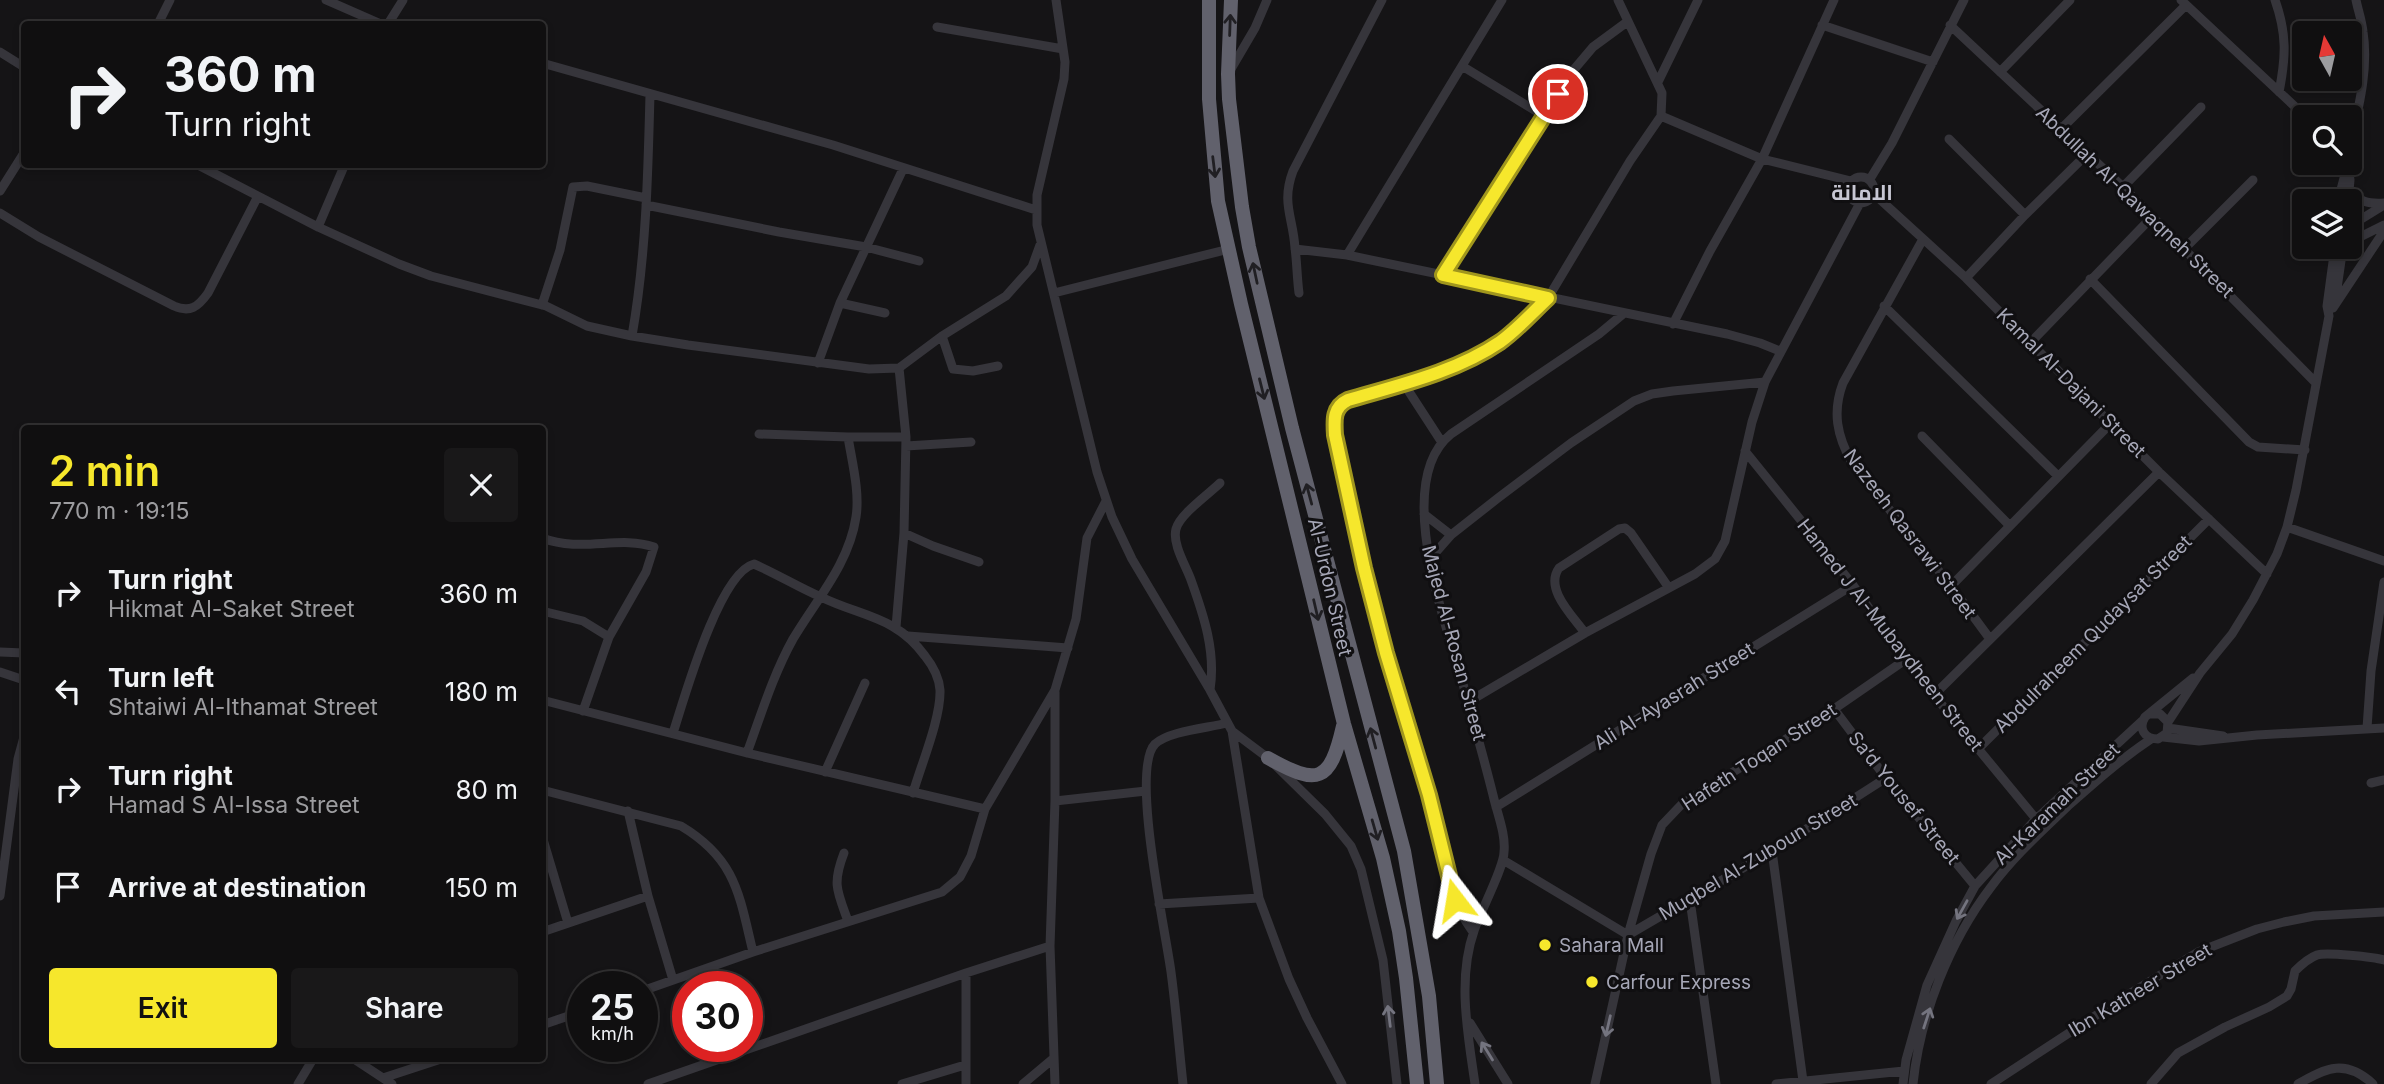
<!DOCTYPE html>
<meta charset="utf-8">
<style>
body{margin:0;font-family:Inter,Cairo,sans-serif;background:#191819;color:#f1f3f6;height:100vh;display:flex;flex-direction:column;font-size:26px;white-space:nowrap}
*{box-sizing:border-box;margin:0}
p{font-size:23px;color:#9c9c9f}
.icon{flex:none;width:38px;height:38px;fill:none;stroke:currentColor;stroke-width:2;stroke-linecap:round;stroke-linejoin:round}
.map{position:relative;flex:1;overflow:hidden}
.details{position:absolute;left:21px;top:425px;width:525px;height:637px;display:flex;flex-direction:column;background:#100f10;border-radius:7px;box-shadow:0 4px 10px #0003,0 0 0 2px #302f30}
.details>*{flex:none}
.guide{position:absolute;left:21px;top:21px;width:525px;height:147px;border-radius:7px;box-shadow:0 4px 10px #0003,0 0 0 2px #302f30;background:#100f10;color:#f1f3f6;overflow:hidden}
.needle{width:46px;rotate:352deg}
.buttons{position:absolute;left:2292px;top:21px;display:grid;gap:14px}
.buttons a{display:grid;place-items:center;width:70px;height:70px;border-radius:7px;background:#100f10;box-shadow:0 4px 10px #0003,0 0 0 2px #302f30;font-size:35px}
.speed{position:absolute;left:567px;top:971px;display:flex;gap:14px;font-size:35px;font-weight:700;text-align:center}
.speed>*{display:grid;place-content:center;width:91px;height:91px;border-radius:50%;background:#100f10;box-shadow:0 4px 10px #0003,0 0 0 2px #302f30;line-height:1}
.speed small{font-size:18px;font-weight:400}
.speed .limit{border:10px solid #d22;background:#fff;color:#111}
.pin{position:absolute;display:grid;place-items:center;width:60px;height:60px;color:#fff;margin:-30px;border:4px solid #fff;border-radius:50%;box-shadow:0 2px 7px #0007}
.me{position:absolute;width:77px;margin:-38px;rotate:346deg;stroke-linejoin:round;filter:drop-shadow(0 0 5px #0008)}
.turn{display:flex;align-items:center;gap:24px;height:147px;padding:0 28px;font-size:32px}
.turn .icon{width:91px;height:91px;stroke-width:2.5}
.turn b{display:block;font-size:49px;line-height:60px}
.round{display:grid;place-items:center;flex:none;width:74px;height:74px;border-radius:7px;background:#191819}
.summary{display:flex;align-items:center;justify-content:space-between;height:119px;padding:0 28px}
h1{font-size:42px;font-weight:600;line-height:52px;color:#f6e72c}
.button{display:flex;gap:14px;margin-top:auto;padding:14px 28px}
.button a{flex:1;height:80px;border-radius:7px;background:#f6e72c;color:#111;font-size:28px;font-weight:600;line-height:80px;text-align:center}
.button a+a{background:#191819;color:#f1f3f6}
ul{padding:0;list-style:none}
li{display:flex;align-items:center;gap:21px;height:98px;padding:0 28px}
li div{flex:1}
li b{display:block;font-size:26px}
li em{font-style:normal}
.map>svg:first-child{display:block}
.lines{fill:none;stroke-linecap:round;stroke-linejoin:round}
.minor{stroke:#36353b;stroke-width:9}
.highway{stroke:#61616c;stroke-width:14}
.oneway{stroke:#201f23}
.oneway2{stroke:#74747f}
.route-casing{stroke:#a0961d;stroke-width:18}
.route{stroke:#f6e72c;stroke-width:12}
.poi-dot{fill:#f6e72c;stroke:#100f11;stroke-width:2.5}
.labels{text-anchor:middle;dominant-baseline:central;stroke-width:6;stroke-linejoin:round;paint-order:stroke}
.street-label{font-size:19px;fill:#a6a7b7;stroke:#100f11}
.poi-label{font-size:19px;fill:#a6a7b7;stroke:#100f11;text-anchor:start}
.neighbourhood-label{font-size:21px;font-weight:bold;fill:#c7c7d3;stroke:#100f11}
</style>
<div class="map">
<svg width="2384" height="1084" viewBox="0 0 2384 1084">
<rect width="100%" height="100%" fill="#151416"/>
<g class="lines">
<path class="minor" d="M326 0 381 24
M1056 0 1065 62 1064 79 1037 195V225L1097 472 1112 517 1132 559 1210 690 1232 731 1268 758 1325 814 1351 846 1361 869 1383 960 1397 1084
M2181 0 2306 117
M2275 0C2287 34 2286 57 2279 92
M158 24 170 0
M388 24 403 0
M1822 25 1933 62
M1950 25 2123 187 2316 383
M937 27 1063 49
M0 52 24 67
M542 63 833 145 1036 210
M1462 66 1544 116
M1231 69 1255 28 1267 0
M2000 72 2070 0
M1658 82 1698 0
M1661 116 1762 159 1851 181
M2061 129 2186 5
M1949 139 2025 215
M2350 146C2358 110 2369 69 2363 32 2362 21 2358 10 2356 0
M196 164 318 227 399 264 431 276 546 306 587 326 632 336 688 345 869 369 899 368 942 336 1006 296 1032 267 1040 245
M2348 167 2350 180 2348 201
M1848 190a13 13 0 1 1 26 0a13 13 0 1 1-26 0Z
M1870 179 1892 143 1964 0
M2123 187 2201 107
M2349 189C2359 202 2368 204 2384 203
M0 191 24 153
M1874 194 1966 278 2159 472 2267 574
M2338 201 2348 163
M646 205 779 232 866 247 919 261
M0 213 39 237 174 306C190 313 198 307 208 293L257 198
M2350 226 2384 205
M318 227 345 164
M1923 239 1843 383C1832 412 1837 436 1852 463L1951 586 1990 639
M2350 242 2384 225
M1295 249 1347 255 1727 334 1760 343 1780 351
M2184 249 2253 180
M1347 255 1502 0
M1443 275 1571 73 1593 47 1627 22
M1966 278 2025 215 2087 154
M2090 279 2249 442 2258 447 2305 450
M1054 293 1229 249
M1299 293C1297 278 1297 263 1295 248 1293 217 1281 203 1293 171L1382 0
M2335 302 2343 247
M840 303 885 313
M542 305 560 250 573 187 587 186 646 198
M1884 306 2058 476
M2333 308 2384 231
M1673 324 1710 251 1762 159 1834 0
M632 336C646 256 648 175 650 94
M942 336 953 369 973 371 998 366
M2031 342 2152 217
M818 363 840 303 903 169
M1404 384 1441 441
M759 434 848 437H906
M1922 436 2009 525
M906 446 971 442
M1745 451 1853 585 1905 660 2036 819
M1424 514 1451 535
M2287 527 2384 561
M904 533 933 546 979 562
M542 538C582 553 619 535 654 547L646 572 609 637 583 711
M1429 560 1451 535 1498 498 1571 443 1634 401 1652 394 1673 391 1765 382
M1951 586 2111 423
M542 611 583 621 609 637
M896 627 904 533 906 437 899 368
M1585 633C1573 616 1544 589 1559 568L1619 529 1625 528 1631 533 1669 588
M908 636 1068 648
M0 652 24 653
M0 672 24 680
M1210 690C1216 652 1204 616 1191 580 1186 566 1172 544 1176 529 1180 514 1209 494 1220 483
M1055 692V801L1050 946 1055 1084
M1935 694 2159 472
M542 700 747 753 985 809
M1468 702 1585 633 1695 574 1715 559 1725 541 1752 422 1765 382 1860 203
M1834 709 1886 778 1975 886
M2149 714H2160L2168 722 2167 733 2158 739C2144 739 2138 728 2145 717L2193 678
M2168 722 2200 673 2232 634 2253 600 2277 554 2287 527 2296 490 2329 316 2327 306 2335 247
M2168 728 2223 736
M2367 728 2371 671 2384 582
M1232 731 1259 898 1289 979 1307 1018 1342 1084
M673 733C684 699 719 573 754 564 777 574 798 587 821 597 862 617 896 616 925 656 933 666 939 677 940 690 941 718 921 765 913 793
M2163 737 2199 741 2257 735 2384 728
M1978 749 2209 519
M747 753C761 715 773 675 793 639 816 600 849 564 856 517 860 492 852 462 848 437
M825 772 865 683
M2371 783 2384 780
M542 790 681 826C736 859 739 894 753 952
M1055 801 1146 791
M1496 807 1853 585
M628 811 648 896 673 980
M542 836 568 923
M1772 851 1803 1081
M844 853C832 884 837 891 848 921
M1503 860 1628 935
M0 896 18 759 24 737
M1690 900 1716 1084
M1159 904 1259 898
M542 932 648 896
M1473 932C1444 894 1441 840 1429 795 1416 747 1399 700 1386 652 1368 586 1355 520 1339 454 1336 436 1327 409 1348 400L1404 384 1471 358 1500 342 1548 298 1630 161 1661 116 1662 93 1618 0
M1628 935 1772 851 1886 778
M966 973V1084
M642 991 753 952 942 892 960 877 971 856 985 809 1055 690 1076 619 1087 538 1106 501
M1470 1023 1508 1084
M542 1025 583 1011
M354 1059 392 1084
M383 1078 441 1059
M298 1084 313 1059
M648 1084 966 973 1050 946
M902 1084 965 1065
M1023 1084 1054 1058
M1183 1084C1179 1047 1176 1009 1171 972 1166 933 1130 769 1155 744 1169 731 1208 728 1227 723
M1475 1084C1468 1035 1457 979 1474 931 1480 912 1504 868 1504 852 1506 834 1497 813 1493 795 1483 755 1472 716 1461 677 1444 618 1393 480 1451 434L1599 334 1623 314
M1595 1084 1628 935 1651 854 1662 825 1682 804 1834 709 1905 660
M1776 1084 1904 1071
M1903 1084 1906 1060 1927 985 1956 921 1975 886 2036 819 2142 721
M1913 1084C1920 1016 1949 942 1991 887 2013 857 2041 832 2068 806 2095 782 2121 759 2151 739
M1991 1084 2124 997 2198 952 2257 929 2284 922 2314 916 2384 912
M2151 1084 2178 1053 2225 1027 2269 1007 2287 996 2291 989 2295 971C2301 965 2309 958 2317 955 2326 952 2374 957 2384 960
M2298 1084C2327 1067 2346 1059 2373 1084"/>
<path class="highway" d="M1209 0V99L1218 201 1241 304 1344 724 1383 858 1399 931 1406 978 1417 1084
M1231 0 1228 74 1229 99 1242 207 1249 247 1292 428 1404 851 1429 996 1437 1084
M1268 758C1318 786 1330 783 1343 726"/>
</g>
<defs><path id="oneway-shaft" d="M-6 0H5M1.5-3L5.5 0L1.5 3" fill="none" stroke-width="1.6" stroke-linecap="round" stroke-linejoin="round" transform="scale(1.75)"/></defs>
<g class="oneway">
<use href="#oneway-shaft" transform="translate(1230 25) rotate(-88)"/>
<use href="#oneway-shaft" transform="translate(1214 167) rotate(83)"/>
<use href="#oneway-shaft" transform="translate(1255 273) rotate(-102)"/>
<use href="#oneway-shaft" transform="translate(1262 389) rotate(76)"/>
<use href="#oneway-shaft" transform="translate(1309 494) rotate(-105)"/>
<use href="#oneway-shaft" transform="translate(1316 610) rotate(77)"/>
<use href="#oneway-shaft" transform="translate(1373 738) rotate(-105)"/>
<use href="#oneway-shaft" transform="translate(1375 830) rotate(74)"/>
</g>
<g class="oneway2">
<use href="#oneway-shaft" transform="translate(1962 910) rotate(119)"/>
<use href="#oneway-shaft" transform="translate(1389 1016) rotate(-97)"/>
<use href="#oneway-shaft" transform="translate(1927 1018) rotate(-72)"/>
<use href="#oneway-shaft" transform="translate(1608 1026) rotate(103)"/>
<use href="#oneway-shaft" transform="translate(1487 1051) rotate(-122)"/>
</g>
<g class="lines">
<g class="route-casing">
<path id="route" d="M1455 900 1429 795 1386 653 1364 568 1335 435C1334 420 1333 407 1348 400 1399 385 1456 372 1500 342 1517 330 1532 313 1548 298L1443 275 1558 94"/>
</g>
<use href="#route" class="route"/>
</g>
<g class="poi-dot">
<circle cx="1545" cy="945" r="7"/>
<circle cx="1592" cy="982" r="7"/>
</g>
<g class="labels">
<g class="street-label">
<text transform="translate(2135 202) rotate(44)">Abdullah Al-Qawaqneh Street</text>
<text transform="translate(2071 383) rotate(45)">Kamal Al-Dajani Street</text>
<text transform="translate(1910 534) rotate(53)">Nazeeh Qasrawi Street</text>
<text transform="translate(1330 587) rotate(77)">Al-Urdon Street</text>
<text transform="translate(2093 634) rotate(-45)">Abdulraheem Qudaysat Street</text>
<text transform="translate(1890 635) rotate(52)">Hamed J Al-Mubaydheen Street</text>
<text transform="translate(1454 643) rotate(75)">Majed Al-Rosan Street</text>
<text transform="translate(1674 696) rotate(-32)">Ali Al-Ayasrah Street</text>
<text transform="translate(1759 757) rotate(-33)">Hafeth Toqan Street</text>
<text transform="translate(1904 798) rotate(51)">Sa‘d Yousef Street</text>
<text transform="translate(2057 804) rotate(-44)">Al-Karamah Street</text>
<text transform="translate(1758 857) rotate(-31)">Muqbel Al-Zuboun Street</text>
<text transform="translate(2140 990) rotate(-31)">Ibn Katheer Street</text>
</g>
<g class="poi-label">
<text x="1559" y="945">Sahara Mall</text>
<text x="1606" y="982">Carfour Express</text>
</g>
<g class="neighbourhood-label">
<text x="1862" y="192">الامانة</text>
</g>
</g>
</svg>
<div class="buttons">
<a><svg class="needle" viewBox="-14 -14 28 28"><path d="M0-13l5 13h-10z" fill="#e53935"/><path d="M0 13l5-13h-10z" fill="#9c9c9f"/></svg></a>
<a><svg class="icon" aria-label="search" viewBox="0 0 24 24"><circle cx="10" cy="10" r="6"/><path d="M15 15l6 6"/></svg></a>
<a><svg class="icon" aria-label="layers" viewBox="0 0 24 24"><path d="M12 4l9 5-9 5-9-5zM3 14l9 5 9-5"/></svg></a>
</div>
<div class="speed"><div>25<small>km/h</small></div><div class="limit">30</div></div>
<div class="pin" style="left:1558px;top:94px;background:#d93025"><svg class="icon" aria-label="arrive" viewBox="0 0 24 24"><path d="M6 21V4h12l-3 4 3 4H6"/></svg></div>
<svg class="me" style="left:1455px;top:900px" viewBox="-20 -20 40 40"><path d="M0-17L14 15 0 8-14 15z" fill="#f6e72c" stroke="#fff" stroke-width="4"/></svg>
<div class="guide">
<div class="turn"><svg class="icon" aria-label="right" viewBox="0 0 24 24"><path d="M7 20v-9h11M14 6l5 5-5 5"/></svg><div><b>360 m</b>Turn right</div></div>
</div>
<section class="details">
<div class="summary"><div><h1>2 min</h1><p>770 m · 19:15</p></div><a class="round"><svg class="icon" aria-label="close" viewBox="0 0 24 24"><path d="M6 6l12 12M18 6L6 18"/></svg></a></div>
<ul>
<li><svg class="icon" aria-label="right" viewBox="0 0 24 24"><path d="M7 20v-9h11M14 6l5 5-5 5"/></svg><div><b>Turn right</b><p>Hikmat Al-Saket Street</p></div><em>360 m</em></li>
<li><svg class="icon" aria-label="left" viewBox="0 0 24 24"><path d="M17 20v-9H6M10 6l-5 5 5 5"/></svg><div><b>Turn left</b><p>Shtaiwi Al-Ithamat Street</p></div><em>180 m</em></li>
<li><svg class="icon" aria-label="right" viewBox="0 0 24 24"><path d="M7 20v-9h11M14 6l5 5-5 5"/></svg><div><b>Turn right</b><p>Hamad S Al-Issa Street</p></div><em>80 m</em></li>
<li><svg class="icon" aria-label="arrive" viewBox="0 0 24 24"><path d="M6 21V4h12l-3 4 3 4H6"/></svg><div><b>Arrive at destination</b></div><em>150 m</em></li>
</ul>
<div class="button"><a>Exit</a><a>Share</a></div>
</section>
</div>
